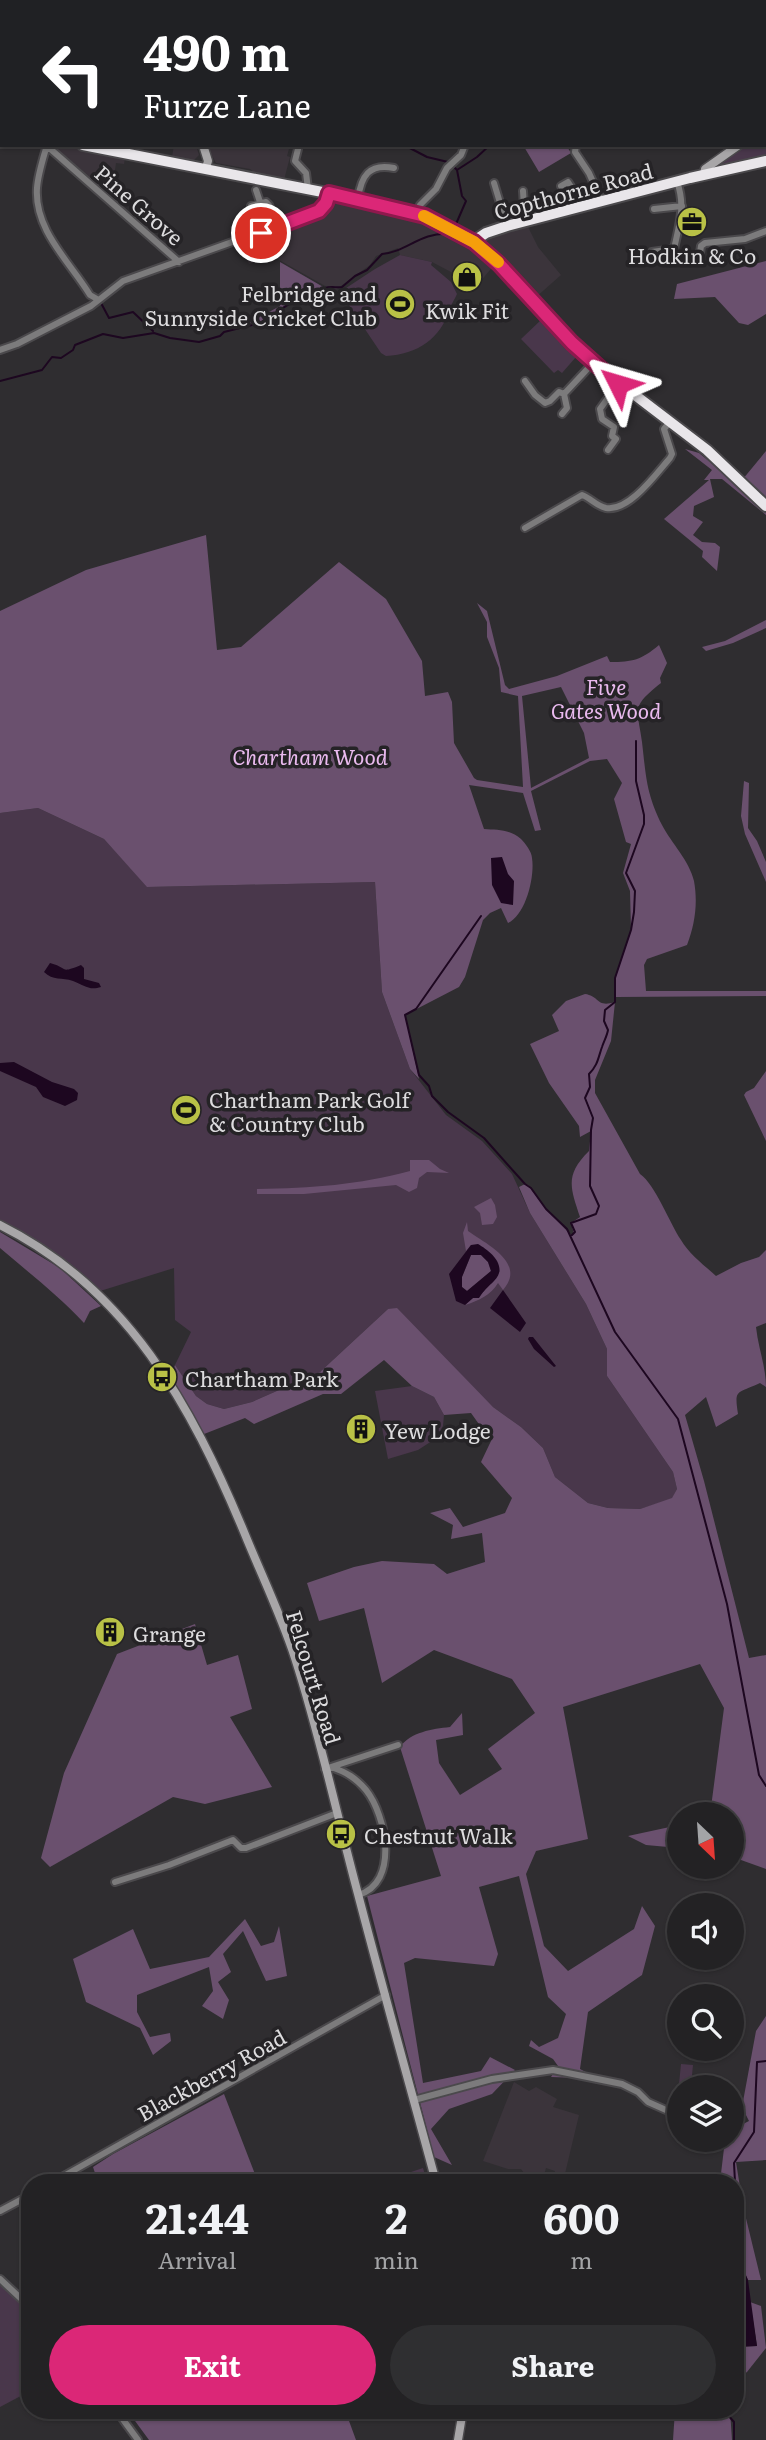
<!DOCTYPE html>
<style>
body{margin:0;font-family:Literata,serif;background:#2f2f31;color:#f1f3f6;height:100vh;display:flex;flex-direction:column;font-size:26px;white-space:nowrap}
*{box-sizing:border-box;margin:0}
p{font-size:23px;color:#a3a4a6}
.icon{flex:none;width:38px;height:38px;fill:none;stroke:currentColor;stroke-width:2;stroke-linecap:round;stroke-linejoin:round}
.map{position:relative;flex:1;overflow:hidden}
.side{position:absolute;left:21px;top:2174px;width:723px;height:245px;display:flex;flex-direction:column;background:#232224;border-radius:28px;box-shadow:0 2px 5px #0004,0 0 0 2px #403f41}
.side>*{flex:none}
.hud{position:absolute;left:0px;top:0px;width:766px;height:147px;box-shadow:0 2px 5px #0004,0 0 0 2px #403f41;background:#202124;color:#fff;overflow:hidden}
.needle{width:46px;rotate:155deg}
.buttons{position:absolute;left:667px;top:1802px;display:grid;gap:14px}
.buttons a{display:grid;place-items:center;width:77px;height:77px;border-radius:50%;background:#232224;box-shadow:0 2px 5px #0004,0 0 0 2px #403f41;font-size:35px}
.pin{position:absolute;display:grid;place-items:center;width:60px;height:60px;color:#fff;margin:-30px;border:4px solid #fff;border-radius:50%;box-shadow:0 2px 7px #0007}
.me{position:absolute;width:77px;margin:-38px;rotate:310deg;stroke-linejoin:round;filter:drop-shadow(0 0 5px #0008)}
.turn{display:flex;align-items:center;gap:24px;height:147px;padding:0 28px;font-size:32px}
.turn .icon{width:91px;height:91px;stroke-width:2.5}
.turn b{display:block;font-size:49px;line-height:60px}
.eta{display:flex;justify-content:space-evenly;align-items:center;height:119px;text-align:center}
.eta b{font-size:42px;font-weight:700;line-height:49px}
.cta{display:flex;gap:14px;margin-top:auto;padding:14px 28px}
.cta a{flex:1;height:80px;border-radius:42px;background:#db2777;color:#fff;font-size:28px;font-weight:700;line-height:80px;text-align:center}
.cta a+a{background:#2f2f31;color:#f1f3f6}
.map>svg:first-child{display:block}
.built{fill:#3b343b}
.green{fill:#49374b}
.forest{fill:#6a506e;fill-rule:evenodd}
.water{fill:#1d0720;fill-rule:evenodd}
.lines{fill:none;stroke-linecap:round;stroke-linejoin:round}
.stream{stroke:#1d0720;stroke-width:2}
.street-casing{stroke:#4b494c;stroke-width:10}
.secondary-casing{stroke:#4b494c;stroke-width:11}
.highway-casing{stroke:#4b494c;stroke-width:14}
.street{stroke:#7c7b7c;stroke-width:6}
.secondary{stroke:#a8a6a8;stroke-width:8}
.highway{stroke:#e9e6ea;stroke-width:10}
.route-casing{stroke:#8e194d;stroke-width:18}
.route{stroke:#db2777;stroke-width:12}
.slow{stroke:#f59e0b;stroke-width:12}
.labels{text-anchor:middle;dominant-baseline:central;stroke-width:7;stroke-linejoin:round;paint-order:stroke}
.street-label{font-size:21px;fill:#dddcde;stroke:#252326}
.poi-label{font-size:21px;fill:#dddcde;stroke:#252326;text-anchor:start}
.park-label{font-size:21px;font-style:italic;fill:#eabaef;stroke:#252326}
</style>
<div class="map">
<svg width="766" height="2440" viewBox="0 0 766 2440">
<rect width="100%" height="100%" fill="#2f2d30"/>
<path class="built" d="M0 0H98L100 2H2V32Z
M112 0H295L293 2Z
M329 0H579L581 2H333Z
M58 145 125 158 124 164 116 163 114 177 104 189 53 146Z
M174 145H196L199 155 193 161 172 157Z
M206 145H290L287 156 290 157 284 180 256 174 250 169 216 163Z
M330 198 372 205 417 220 448 233 470 248 497 233 528 227 538 247 561 275 535 298 500 258 474 289 451 272 432 262 400 255 398 248 376 256 370 265 334 291 272 256 249 264 242 244 320 213Z
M514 2082 529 2091 536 2087 557 2099 553 2107 579 2115 563 2182H552L555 2171 546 2168 542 2182H531L521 2169H508L483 2161Z"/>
<path class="green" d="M766 127V158L710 168 743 145H765Z
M400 255 432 262 431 265 451 282 457 294C455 299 451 304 450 309 440 339 418 354 386 356L381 353 340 292 375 269Z
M541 320 576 357 562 373 558 370 554 373 521 339Z
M38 808 104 839 148 887 375 882 382 992 410 1069 446 1115 482 1141 512 1174 530 1213 586 1304 607 1349V1376L673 1472 677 1489 672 1499 640 1509 608 1508 588 1503 555 1477 543 1448 521 1427 493 1407 388 1309 320 1372 252 1402 224 1409 207 1404 196 1396 175 1365 191 1332 175 1320 174 1268 97 1292 75 1273 0 1225V813Z
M412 1386 434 1397 444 1415 443 1426 435 1439 418 1450 388 1459 375 1391Z
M681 2064 693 2065 691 2085 679 2084Z
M423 2168 427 2182H381Z
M0 2279 30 2307V2391L0 2407Z"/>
<path class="forest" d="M579 0H704L702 2Z
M523 145H566L571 153 539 172Z
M766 261V314L748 325 739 323 715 297 674 299 677 284Z
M280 262 325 288C309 297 282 300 273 318L269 317 260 323 240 328 280 306Z
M685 449 699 453 738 485 766 451V515L722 479H710L714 497 694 506 693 516 703 522 693 535 702 542 715 543 720 547 717 571 702 557 703 551 664 519 709 480H704L712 470Z
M206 535 217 650 241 647 339 562 386 599 422 661 425 696 448 692 452 702 454 743 474 778 477 780 523 787 518 696 501 692 499 668 487 637V622L477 603 487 611 505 685 509 689 557 676 607 656 610 662C633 662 641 660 659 645L667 663 660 678 661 683C631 707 637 707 642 742 646 776 646 793 662 825 672 844 689 860 694 881 698 903 695 924 687 945L647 959 644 965 646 991H766V996L616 997 614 988 615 978 631 930 630 891 623 873 631 844 626 842 614 799 622 783 607 759 590 761 531 791 541 830 535 831 523 793 469 785 484 829C497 830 510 829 521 839 525 843 532 852 532 858 535 876 526 915 508 923L501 908 490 913 483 920 465 977 459 987 405 1015 419 1079 410 1069 382 992 375 882 147 887 104 839 38 808 0 813V611L86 570ZM561 687 584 733 589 758 531 788 522 696Z
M766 620V628L733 643 706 651 702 647 725 641Z
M744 781 749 783 748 828 757 841 766 862V882L745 834 741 816Z
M585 994C600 996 596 1008 615 1002L611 1041 595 1080V1093L640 1174C655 1184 670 1224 681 1240 689 1254 704 1265 716 1276L741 1263 759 1257 766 1250V1323L756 1327C758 1347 766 1367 766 1387L760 1383C737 1394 734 1388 738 1414L716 1427 706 1397 685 1415 704 1481 749 1658 766 1655V1869L741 1860 740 1853 732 1852V1815H710L724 1708 700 1664 563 1707 588 1839 536 1851 526 1874 544 1946 568 1971 634 1929 642 1906 655 1926 642 1975 588 2012 580 2069 601 2080 598 2084 579 2078 551 2077 558 2066 553 2059 529 2046 531 2040 539 2047 558 2038 566 2014 548 1997 519 1876 479 1887 498 1954 494 1966 415 1958 404 1963 423 2083 481 2071 490 2057 515 2070 492 2094 449 2109 431 2129 452 2165 434 2157 367 1896 441 1876 400 1747C411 1732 432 1729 450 1727L462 1713 463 1735 436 1740 439 1763 460 1795 502 1769 488 1749 535 1713 512 1679 434 1650 382 1683 364 1608 319 1621 307 1583 354 1567 382 1561 434 1564 447 1574 485 1562 482 1533 451 1539 453 1525 430 1513 450 1508 463 1527 505 1513 512 1498 481 1462 491 1441 471 1413 444 1415 434 1397 412 1386 384 1360 341 1394H323L254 1424 245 1418 199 1436 169 1382 175 1365 196 1396 207 1404 224 1409 252 1402 320 1372 388 1309 397 1308 493 1407 521 1427 543 1448 555 1477 588 1503 608 1508 640 1509 672 1498 677 1489 673 1472 607 1376V1349L586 1304 530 1213 519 1187 525 1184 528 1185 546 1209 571 1235 574 1234 571 1223 580 1217C570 1187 565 1175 589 1151L591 1131 580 1137 579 1126 549 1083 530 1044 559 1031 552 1015 566 1001Z
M766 1071V1141L744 1095 746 1092 754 1088Z
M410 1160H429L440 1169 449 1173 427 1172 419 1178 417 1188 409 1192 396 1185 304 1194H257V1189C312 1188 358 1185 410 1171Z
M491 1198 495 1205 497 1217 493 1224 482 1225 480 1213 474 1207Z
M467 1222 468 1231C486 1244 527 1263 503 1290L498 1283C491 1295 478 1301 465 1305L473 1298 479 1297 500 1271 471 1245 466 1251 463 1233Z
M0 1232 60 1268 101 1306 90 1311 84 1323C58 1295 29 1273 0 1248Z
M471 1255H481L488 1262 491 1271 467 1291 462 1287V1277Z
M195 1624 207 1665 238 1655 252 1709 230 1717 272 1787 205 1804 173 1797 50 1867 41 1858 64 1773 117 1654Z
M679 1825V1848L646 1845 628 1836Z
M245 1919 261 1946 274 1942 279 1926 287 1976 266 1981 243 1931 223 1954 231 1972 218 1982 229 2000 223 2019 202 2006 213 1991 209 1967 137 1995V2012L150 2037 170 2033 171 2041 153 2055 140 2028 86 2002 73 1959 133 1929 150 1969 209 1957Z
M766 2016V2160L736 2162 743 2206 761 2280H748L735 2250V2182H720L725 2140H732V2133L737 2127 749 2121 742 2107 756 2031Z
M224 2094 258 2182H98L93 2167 113 2154Z
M750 2302 761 2306 766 2348 747 2372 735 2380V2347L757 2346Z
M127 2410H154L168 2418 233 2410H345L356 2440H149Z
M675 2410H730L732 2440H673Z"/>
<path class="water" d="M502 857 508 874 514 881 513 905 501 903 492 885 491 858Z
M50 963C69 968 59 974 81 965L84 968V979L99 983 101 987C89 991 84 985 73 981 62 977 53 981 44 972Z
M14 1062 52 1082 74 1089 78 1093 77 1100 65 1106 43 1097 36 1087 0 1071V1063Z
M478 1244C490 1251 509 1266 494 1281 488 1287 484 1290 479 1298H473L465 1305 456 1301 449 1274 471 1245ZM471 1255H481L488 1262 491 1271 467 1291 462 1287V1277Z
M503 1290 526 1323 520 1332 490 1308Z
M529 1337H533L556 1366 554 1367 534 1349 528 1339Z
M735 2250 748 2280 757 2346 735 2347V2294H739L744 2286 742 2279 735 2277Z"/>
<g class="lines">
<path class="stream" d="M694 2 696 0
M0 82 2 83
M404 145 427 157 448 162
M454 167 457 170 477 157 490 145
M456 224 466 201 462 196 457 170
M101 303 109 318 133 312 153 331
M0 381 42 370 52 357 61 358 73 350 75 345 103 334 123 338 154 333 170 338 199 342 220 336 224 332 260 323 269 317 273 318 275 313C291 302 307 294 325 288 331 286 337 288 342 287L355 276 367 270 382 254C407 252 420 232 449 234
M481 916 416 1009 405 1015 419 1075 429 1086 432 1096 448 1112 484 1138 525 1184 531 1188 546 1209 567 1229 615 1332 678 1419 727 1604 759 1775 766 1786
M572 1235 575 1232 571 1223 596 1214 599 1206 590 1186 591 1130 593 1118 585 1098 590 1087 589 1074C598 1065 598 1058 602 1047 604 1041 607 1036 608 1030L604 1021 605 1010 615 1002V978L631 930 634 912 635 891 626 873 644 824V815L636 781V741
M735 2182 734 2163 754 2132 757 2062 766 2061
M735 2189 739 2256
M735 2405V2407
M732 2410 727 2414 734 2422V2440"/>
<g class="street-casing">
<path id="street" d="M54 0H68
M415 0 418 2
M209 2 211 0
M284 2 286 0
M746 2 748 0
M765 61 766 60
M47 145C43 159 38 174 37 188 34 230 70 262 90 295L97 299
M299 145 295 161 306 173 308 189
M576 145 575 152 589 173 602 202
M47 146 179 262
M494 183 507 226
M561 186 568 182 584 207
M256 190 260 202
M523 191 524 206 528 221
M358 199C361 176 369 163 394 168
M251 206 266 202 269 205 278 227
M654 209 682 206
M417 213 420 205 436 189 447 168 461 155 465 145
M652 252 674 249C679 225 686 206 677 182
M700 253 701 246 705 243 745 239 766 231
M0 350 17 344 91 306 123 281 319 211 326 203 329 193
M525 381 535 395 545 403 550 401 559 392 564 394
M562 414 567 408 564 394 593 363
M608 450 616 439 612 436 614 427 602 419 600 409 618 384
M525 528 582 495C591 498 596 506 606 508 629 512 656 474 670 458L672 454 664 429 669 423
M331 1767 398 1745
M325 1769 331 1767C346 1772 356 1778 366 1790 386 1815 400 1883 358 1895
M115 1882 169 1865 233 1840 241 1848H246L337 1813
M414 2100 492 2079 553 2070 622 2084 638 2092 648 2102 666 2110
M53 2182 386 1995
M0 2211 30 2195
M0 2279 30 2307
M116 2410 138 2440"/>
</g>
<g class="secondary-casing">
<path id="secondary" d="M104 0 106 2
M765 125 766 124
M203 145 208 161 206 168
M704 175 705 169 739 145
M0 1225C128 1289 191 1405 244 1532 261 1574 281 1615 295 1658 320 1735 337 1816 358 1894 383 1990 410 2086 436 2182
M458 2440 463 2410"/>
</g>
<g class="highway-casing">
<path id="highway" d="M0 130H2
M83 145 358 199 425 216 465 236 499 264 553 323 593 363 707 450 766 506
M474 241 486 233 507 226 690 178 766 161"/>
</g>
<use href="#street" class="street"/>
<use href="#secondary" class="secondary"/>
<use href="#highway" class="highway"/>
</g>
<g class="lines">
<g class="route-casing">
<path id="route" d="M261 233 319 211 326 203 329 193 425 216 474 242 499 264 572 343 618 384"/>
</g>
<use href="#route" class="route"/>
<path class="slow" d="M424 216 474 242 498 262"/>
</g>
<defs>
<g id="office-disc" transform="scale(1.575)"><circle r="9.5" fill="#b9c146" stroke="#252326"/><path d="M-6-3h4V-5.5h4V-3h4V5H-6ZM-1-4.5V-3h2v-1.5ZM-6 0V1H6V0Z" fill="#111"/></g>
<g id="shop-disc" transform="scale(1.575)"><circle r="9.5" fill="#b9c146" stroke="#252326"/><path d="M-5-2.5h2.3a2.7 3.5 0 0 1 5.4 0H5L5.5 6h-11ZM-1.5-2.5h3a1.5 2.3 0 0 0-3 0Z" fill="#111"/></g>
<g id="stadium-disc" transform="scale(1.575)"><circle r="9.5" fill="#b9c146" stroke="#252326"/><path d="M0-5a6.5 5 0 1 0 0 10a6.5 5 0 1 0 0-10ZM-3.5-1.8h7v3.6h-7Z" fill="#111"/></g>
<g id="bus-disc" transform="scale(1.575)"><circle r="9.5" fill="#b9c146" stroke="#252326"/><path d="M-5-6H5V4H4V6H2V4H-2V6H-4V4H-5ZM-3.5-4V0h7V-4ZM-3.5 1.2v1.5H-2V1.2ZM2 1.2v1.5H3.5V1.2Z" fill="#111"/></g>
<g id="building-disc" transform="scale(1.575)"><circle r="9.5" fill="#b9c146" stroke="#252326"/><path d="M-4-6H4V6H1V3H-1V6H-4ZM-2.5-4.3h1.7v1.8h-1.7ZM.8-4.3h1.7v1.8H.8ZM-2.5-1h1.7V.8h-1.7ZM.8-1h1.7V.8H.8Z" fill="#111"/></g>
</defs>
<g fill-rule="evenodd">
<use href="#office-disc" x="692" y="222"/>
<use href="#shop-disc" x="467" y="277"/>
<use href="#stadium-disc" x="400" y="304"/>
<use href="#stadium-disc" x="186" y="1110"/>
<use href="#bus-disc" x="162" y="1377"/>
<use href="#building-disc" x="361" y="1429"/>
<use href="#building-disc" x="110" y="1632"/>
<use href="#bus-disc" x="341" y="1834"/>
</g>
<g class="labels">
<g class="street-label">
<text transform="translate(573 190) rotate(-15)">Copthorne Road</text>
<text transform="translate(140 204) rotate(41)">Pine Grove</text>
<text transform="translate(315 1677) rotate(73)">Felcourt Road</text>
<text transform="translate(211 2074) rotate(-29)">Blackberry Road</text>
</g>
<g class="poi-label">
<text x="692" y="254" text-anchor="middle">Hodkin &amp; Co</text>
<text x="377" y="292" text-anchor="end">Felbridge and<tspan x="377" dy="24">Sunnyside Cricket Club</tspan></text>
<text x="467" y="309" text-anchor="middle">Kwik Fit</text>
<text x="209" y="1098">Chartham Park Golf<tspan x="209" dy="24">&amp; Country Club</tspan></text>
<text x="185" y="1377">Chartham Park</text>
<text x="384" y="1429">Yew Lodge</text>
<text x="133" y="1632">Grange</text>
<text x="364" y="1834">Chestnut Walk</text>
</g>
<g class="park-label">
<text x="606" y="685">Five<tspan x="606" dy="24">Gates Wood</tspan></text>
<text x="310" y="755">Chartham Wood</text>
</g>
</g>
</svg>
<div class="buttons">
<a><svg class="needle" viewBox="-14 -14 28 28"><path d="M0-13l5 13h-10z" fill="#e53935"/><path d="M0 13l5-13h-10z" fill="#a3a4a6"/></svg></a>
<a><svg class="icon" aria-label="sound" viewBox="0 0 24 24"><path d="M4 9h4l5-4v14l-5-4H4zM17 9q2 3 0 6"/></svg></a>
<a><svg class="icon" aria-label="search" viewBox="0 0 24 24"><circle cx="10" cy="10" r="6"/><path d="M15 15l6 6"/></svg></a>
<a><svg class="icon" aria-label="layers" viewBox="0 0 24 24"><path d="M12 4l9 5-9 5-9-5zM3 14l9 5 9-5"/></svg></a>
</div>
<div class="pin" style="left:261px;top:233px;background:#d93025"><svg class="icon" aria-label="arrive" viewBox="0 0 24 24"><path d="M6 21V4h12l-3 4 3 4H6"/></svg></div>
<svg class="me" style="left:618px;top:384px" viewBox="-20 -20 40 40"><path d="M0-17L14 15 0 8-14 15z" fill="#db2777" stroke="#fff" stroke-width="4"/></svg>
<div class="hud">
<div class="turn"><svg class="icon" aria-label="left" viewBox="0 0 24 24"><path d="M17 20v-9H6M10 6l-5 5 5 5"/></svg><div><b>490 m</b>Furze Lane</div></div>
</div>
<section class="side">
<div class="eta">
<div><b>21:44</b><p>Arrival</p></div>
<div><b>2</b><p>min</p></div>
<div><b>600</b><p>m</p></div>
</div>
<div class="cta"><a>Exit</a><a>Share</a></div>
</section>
</div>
